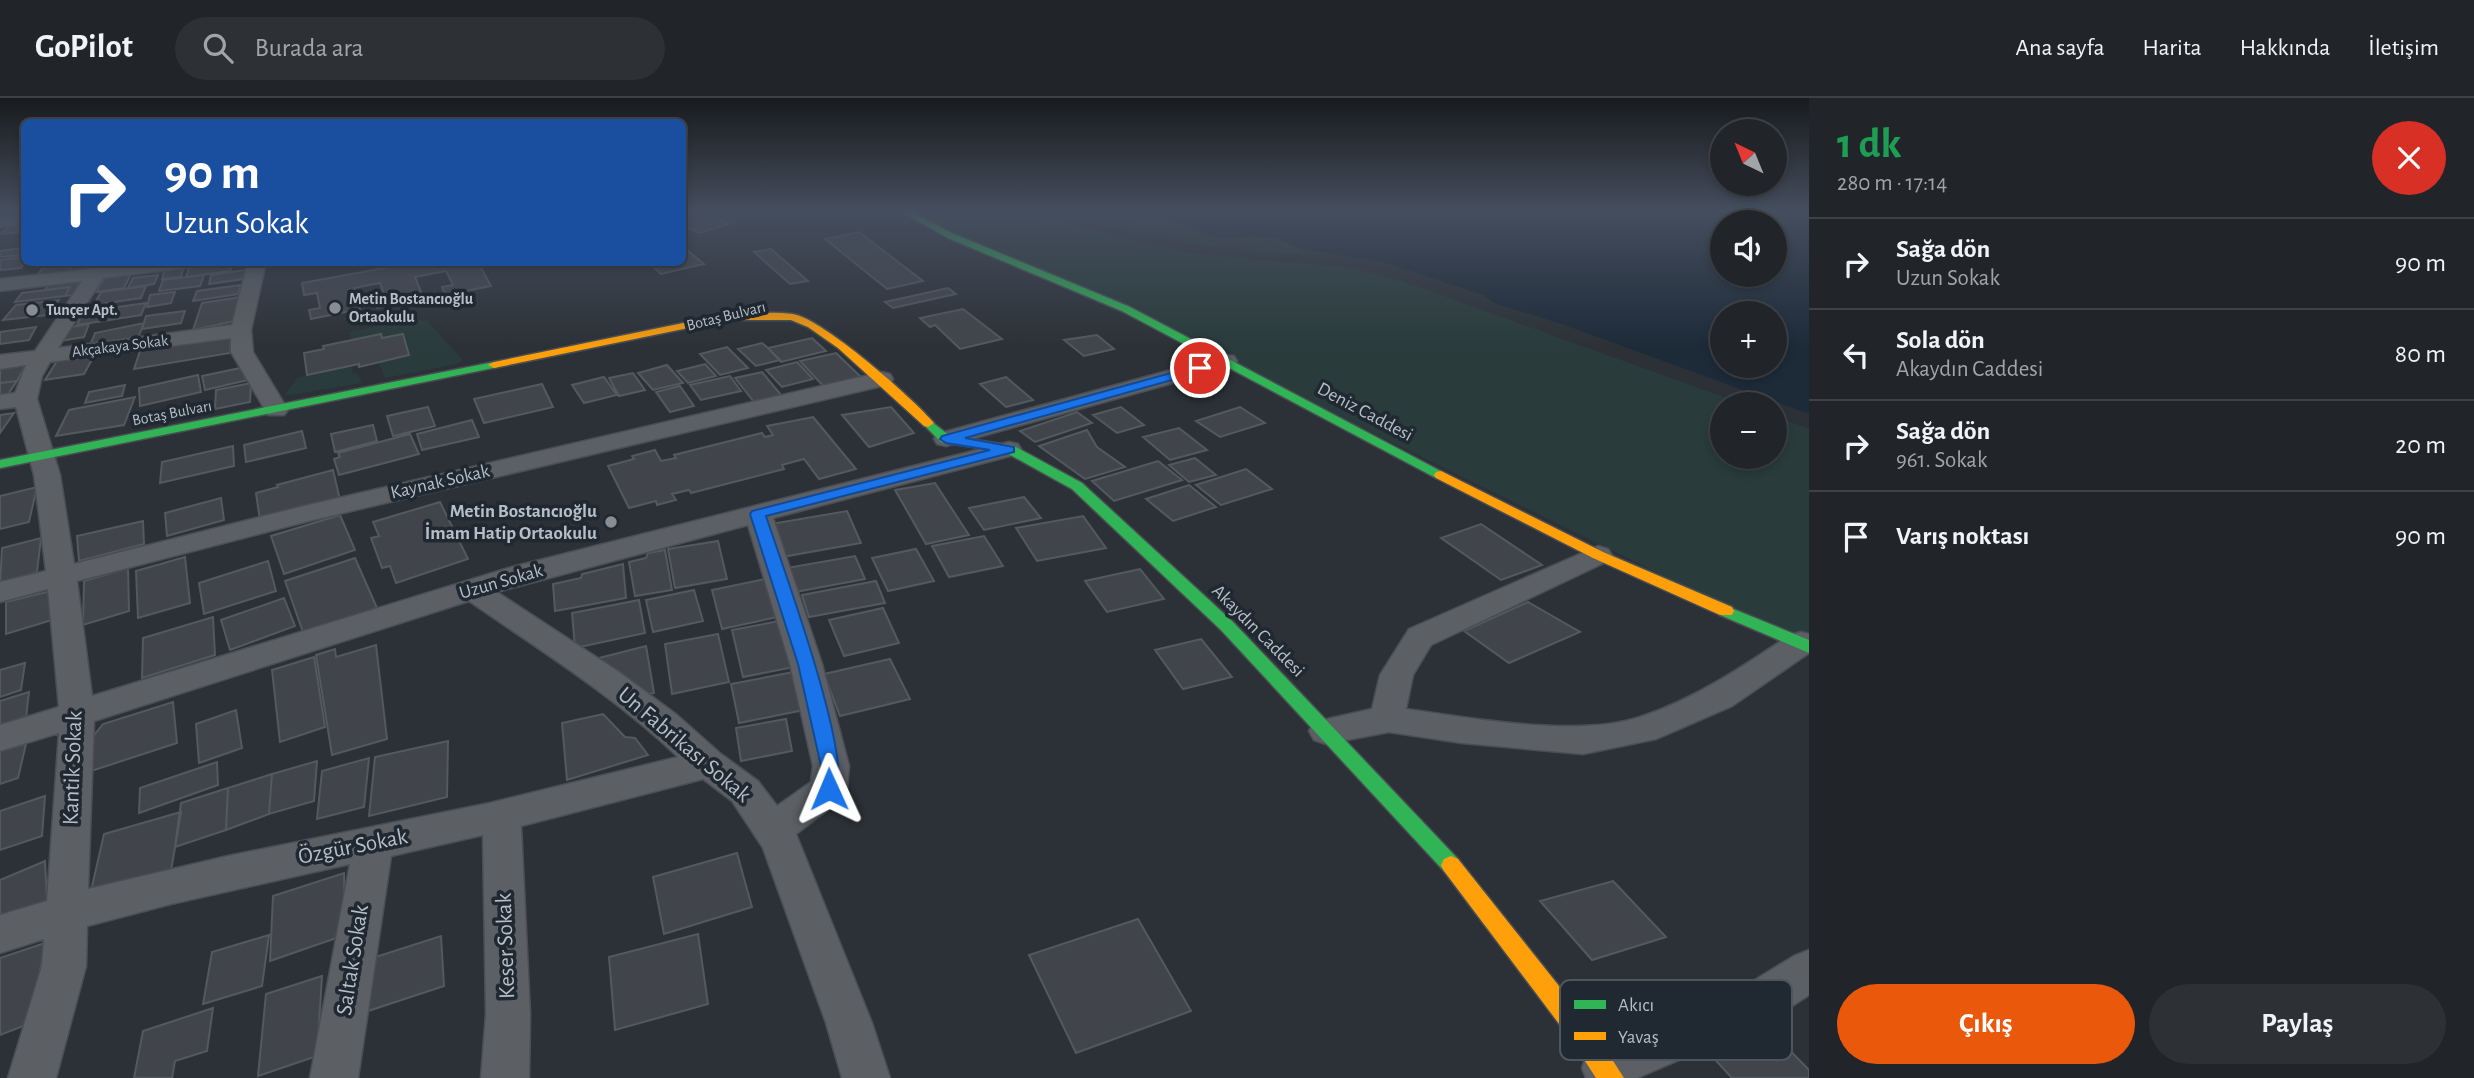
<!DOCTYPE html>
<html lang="tr">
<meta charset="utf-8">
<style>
body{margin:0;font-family:"Alegreya Sans",sans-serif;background:#2d3135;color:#f1f3f6;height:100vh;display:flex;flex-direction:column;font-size:26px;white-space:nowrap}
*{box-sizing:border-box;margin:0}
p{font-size:23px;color:#a2a5a8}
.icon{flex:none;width:38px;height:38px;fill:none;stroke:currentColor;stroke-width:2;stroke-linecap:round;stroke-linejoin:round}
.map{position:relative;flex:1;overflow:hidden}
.panel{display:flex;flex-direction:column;background:#212529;width:665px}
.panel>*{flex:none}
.top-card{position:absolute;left:21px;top:21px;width:665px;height:147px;border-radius:10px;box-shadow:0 4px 10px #0003,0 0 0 2px #3e4246;background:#1a4fa0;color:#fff;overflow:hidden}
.needle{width:46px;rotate:317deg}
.controls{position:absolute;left:1710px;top:21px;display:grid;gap:14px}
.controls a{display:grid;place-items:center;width:77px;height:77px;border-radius:50%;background:#212529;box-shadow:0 4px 10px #0003,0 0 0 2px #3e4246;font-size:35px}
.pin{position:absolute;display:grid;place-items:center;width:60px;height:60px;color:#fff;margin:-30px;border:4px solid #fff;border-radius:50%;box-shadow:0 2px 7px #0007}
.me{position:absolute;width:77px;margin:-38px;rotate:359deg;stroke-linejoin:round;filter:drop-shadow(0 0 5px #0008)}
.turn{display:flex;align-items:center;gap:24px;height:147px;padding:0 28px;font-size:32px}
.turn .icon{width:91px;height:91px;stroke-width:2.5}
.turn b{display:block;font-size:49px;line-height:60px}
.round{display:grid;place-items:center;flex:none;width:74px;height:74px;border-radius:37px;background:#2d3135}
.overview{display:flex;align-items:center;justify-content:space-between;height:119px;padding:0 28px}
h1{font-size:42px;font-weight:700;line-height:52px;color:#1e9e55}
.cta{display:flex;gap:14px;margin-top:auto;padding:14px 28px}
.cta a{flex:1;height:80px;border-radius:42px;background:#ea580c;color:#fff;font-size:28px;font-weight:700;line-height:80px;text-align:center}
.cta a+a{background:#2d3135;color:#f1f3f6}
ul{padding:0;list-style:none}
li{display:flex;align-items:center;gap:21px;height:91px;padding:0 28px;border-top:2px solid #3e4246}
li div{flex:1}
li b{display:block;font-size:26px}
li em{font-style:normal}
header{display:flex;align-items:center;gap:42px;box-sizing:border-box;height:98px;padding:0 35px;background:#212529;border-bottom:2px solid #3e4246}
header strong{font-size:33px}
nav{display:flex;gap:38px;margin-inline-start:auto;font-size:24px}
.search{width:490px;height:63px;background:#2d3135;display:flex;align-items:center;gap:18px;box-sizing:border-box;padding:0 24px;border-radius:38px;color:#a2a5a8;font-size:26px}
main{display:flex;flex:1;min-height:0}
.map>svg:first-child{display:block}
.green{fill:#293b3b}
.water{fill:#1d2a38;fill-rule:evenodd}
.building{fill:#41454b;stroke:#54585f;stroke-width:2}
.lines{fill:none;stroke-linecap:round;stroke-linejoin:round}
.street-casing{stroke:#4a4e54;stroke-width:3}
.fast-casing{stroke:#4a4e54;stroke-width:3}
.slow-casing{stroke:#4a4e54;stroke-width:3}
.street{fill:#5c6065;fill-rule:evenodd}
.fast{fill:#30b455;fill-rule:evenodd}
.slow{fill:#ff9f0a;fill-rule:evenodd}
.route{fill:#1a73e8;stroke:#114b97;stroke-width:2}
.poi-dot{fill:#868d95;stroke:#202831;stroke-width:2.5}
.labels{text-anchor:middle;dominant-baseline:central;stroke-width:7;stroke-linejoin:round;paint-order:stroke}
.far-poi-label{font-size:16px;font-weight:bold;fill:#b6bec7;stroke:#202831;text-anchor:start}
.far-street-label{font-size:16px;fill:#b6bec7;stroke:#202831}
.street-label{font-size:19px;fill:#b6bec7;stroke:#202831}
.poi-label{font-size:19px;font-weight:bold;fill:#b6bec7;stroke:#202831;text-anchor:end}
.near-street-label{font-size:23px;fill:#b6bec7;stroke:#202831}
.key{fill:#202831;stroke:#4d555e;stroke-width:2}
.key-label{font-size:19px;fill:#b6bec7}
</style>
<header>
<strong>GoPilot</strong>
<div class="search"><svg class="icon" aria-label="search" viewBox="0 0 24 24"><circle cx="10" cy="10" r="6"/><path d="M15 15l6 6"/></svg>Burada ara</div>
<nav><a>Ana sayfa</a><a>Harita</a><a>Hakkında</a><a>İletişim</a></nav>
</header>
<main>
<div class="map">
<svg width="1809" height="980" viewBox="0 0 1809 980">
<rect width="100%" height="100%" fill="#2c3137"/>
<path class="green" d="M904 113H1018L1188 155 1352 170 1402 183 1743 306H1722V359H1774L1775 318 1809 331V549L1226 263 926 126Z
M1046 113H1124L1133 117 1172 123 1228 141 1252 138 1276 140 1302 151 1326 156C1230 157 1138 138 1046 113Z
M414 221 427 223 463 262 457 266 385 280 378 263 409 257 403 237 352 242 349 234Z
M351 268 353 276H358L362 285 284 298 297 280Z"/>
<path class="water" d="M1124 113H1791L1809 122V316L1562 226 1494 205 1483 197 1383 164 1302 151 1275 140 1252 138 1228 141 1209 138 1196 131 1172 123 1133 117ZM1722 124H1774V177H1722ZM1722 215H1774V268H1722Z"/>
<path class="building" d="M682 113H700L729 126 699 135 682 127Z
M24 126V134L1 136 11 127Z
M859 134 923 183 887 191 825 141Z
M24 150V157L0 159V153Z
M771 151 808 183 790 186 754 154Z
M687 152 704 166 661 176 648 164H682V153Z
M24 159 25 164 21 170 0 172V162Z
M75 164H94L86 175 65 177Z
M75 164 65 177 34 181 43 170Z
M217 164H233L230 173 186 179 190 168Z
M417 164H478L491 188 445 197 442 189 453 187 446 173 415 179 424 201 377 210 373 202 385 199 380 185 354 190 360 211 311 221 309 212 320 210 317 195 304 197 302 185Z
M184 168 181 179 162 181 165 171Z
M245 172 244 181 209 186 211 177Z
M132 174 124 190 96 194 106 177Z
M158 177 154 186 128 190 133 180Z
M204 177 200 188 159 193 163 182Z
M89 179 78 196 65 198 70 189 45 192 51 183Z
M241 187 238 196 193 203 197 193Z
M146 188 141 200 94 207 101 194Z
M70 189 65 198 15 204 22 195Z
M948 190 956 196 893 210 885 204Z
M175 194 171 205 147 209 150 197Z
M241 199 235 223 193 232 202 205Z
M59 202 48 217 3 222 16 207Z
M146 205 141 217 77 227 83 214Z
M963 211 1002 241 960 251 935 227 930 229 920 220Z
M185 213 181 225 142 231 146 218Z
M144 225 138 240 89 250 95 235Z
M89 226 84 239 60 243 65 230Z
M36 229 29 242 0 246V234Z
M233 236 230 255 134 271 140 253Z
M381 236 382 240 403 236 409 257 359 269V266L307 277 304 255 324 251 323 248Z
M1097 237 1114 251 1084 258 1064 242Z
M812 240 826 253 781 264 768 250Z
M762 245 768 250 780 262 756 268 738 251Z
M727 249 748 270 720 277 700 256Z
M836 255 863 281 825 290 800 263Z
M94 258 84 276 45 282 57 263Z
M797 264 813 281 782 289 766 272Z
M705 266 716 278 688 285 677 273Z
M26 267 17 283 0 285V271Z
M667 267 683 285 653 292 638 275Z
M245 269 248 282 205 292 202 278Z
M762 274 782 298 754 304 735 280Z
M633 275 645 292 619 298 609 280Z
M198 277 201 294 140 308 139 290Z
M730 278 741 293 701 302 690 287Z
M604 279 617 297 584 305 572 287Z
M1006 279 1033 302 1006 309 980 286Z
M17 283 6 299 0 300V285Z
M251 285 250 304 215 311 216 292Z
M542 286 553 309 484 325 474 301Z
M125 287 122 298 85 305 89 294Z
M680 288 694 308 670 314 656 294Z
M135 299 124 327 56 338 69 312Z
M428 309 435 328 393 338 387 318Z
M891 309 914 335 869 349 842 317Z
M1121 309 1144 327 1117 335 1093 317Z
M1240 309 1265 325 1220 339 1196 323Z
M1077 314 1092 325 1035 344 1020 333Z
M14 315 0 335V317Z
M813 319 856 371 819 381 804 361 782 367 784 371 691 395 689 392 672 396 676 402 657 407 656 403 629 410 608 368 634 361 632 358 655 352 661 363 676 360 674 357 762 335 765 339 773 337 767 328Z
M472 322 479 339 422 352 417 336Z
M373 327 377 343 335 354 331 336Z
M1179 330 1207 352 1170 362 1143 339Z
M1087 332 1097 349 1125 369 1085 381 1039 348Z
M302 333 306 350 246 364 244 347Z
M410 336 419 356 339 377 334 361 340 359 338 355Z
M233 348 234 368 160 385 162 364Z
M1195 360 1216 377 1189 384 1169 367Z
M1158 363 1182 382 1114 403 1092 383Z
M1246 371 1272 391 1221 407 1196 387Z
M333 372 340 402 260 423 256 395 278 389 277 387Z
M935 385 969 437 926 446 895 392Z
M1189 387 1216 409 1173 423 1146 401Z
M37 389 29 424 0 431V398Z
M1024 399 1041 420 984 432 969 410Z
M221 400 224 422 167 438 165 415Z
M440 404 468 461 396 485 390 468 382 470 371 440 379 438 373 424Z
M847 413 861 445 782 459 771 426Z
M340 417 355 452 284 476 271 438Z
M1083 418 1106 450 1037 463 1016 430Z
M143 423 144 446 79 463 77 438Z
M1481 426 1542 467 1501 482 1441 440Z
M984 438 1003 468 949 479 932 448Z
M41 440 37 474 0 487 2 450Z
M718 443 727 481 675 490 668 451Z
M916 451 934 483 888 493 872 460Z
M665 452 672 492 635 498 629 464 646 460 648 455Z
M855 458 865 481 795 494 787 470Z
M185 459 190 505 138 520 136 473Z
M355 460 377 510 304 537 285 483Z
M268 463 276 493 204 516 199 485Z
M623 466 626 500 555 513 553 486 581 480 582 476Z
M128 470 129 513 83 527 84 483Z
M1140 471 1164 501 1107 514 1085 483Z
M770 480 782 518 722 531 712 492Z
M876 483 885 505 809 519 802 497Z
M694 492 703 523 653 534 646 502Z
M51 493 52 522 6 536V504Z
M284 500 295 528 230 552 221 522Z
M639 502 645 535 575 550 572 515Z
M1528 504 1580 534 1509 565 1464 533Z
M883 510 899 545 844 558 829 522Z
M213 519 215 557 142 580 143 540Z
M785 522 799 568 743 579 732 532Z
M718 536 729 584 672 596 665 546Z
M1201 541 1232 579 1183 591 1155 552Z
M376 547 387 641 332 657 316 557 335 551 336 559Z
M646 548 654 595 643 597 600 570 599 560Z
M314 559 325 629 280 644 272 572Z
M890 561 910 601 840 618 824 576Z
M25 565 21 592 0 599V572Z
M799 573 809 611 739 625 731 586Z
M29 594 26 620 0 629V603Z
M173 604 177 645 88 674 91 641 103 626Z
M236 612 242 650 199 665 196 626Z
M603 616 625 639 635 640 648 657 567 682 562 625Z
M786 621 792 653 741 663 736 630Z
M448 643 447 699 369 718 375 659Z
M26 646 18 680 0 686V653Z
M369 660 364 709 317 721 322 673Z
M317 663 314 703 269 716 272 676Z
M217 664 218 687 139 715 140 690Z
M272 676 269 716 226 732 228 690Z
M228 690 226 732 175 749 181 705Z
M45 698 42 738 0 752V713Z
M181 714 171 773 90 797 104 736Z
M737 755 752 809 664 836 653 779Z
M45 763 47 803 0 824V782Z
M344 775 345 837 270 863 273 798Z
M1613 783 1666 839 1592 862 1540 803Z
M1138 821 1191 913 1076 955 1029 857Z
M698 836 708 906 615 932 609 859Z
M269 837 262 888 203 906 212 854Z
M441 838 444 888 362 915 363 863Z
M45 845 31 925 0 937V860Z
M322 878 317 958 258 978 266 896Z
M213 910 207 953 175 963 172 980H134L143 933Z
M1769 931 1809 972V980H1732L1708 954Z"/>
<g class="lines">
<g class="street-casing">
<path id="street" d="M24 117V127L0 129V119Z
M95 164H113L110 168 143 164H203L194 169 103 180 58 250 232 227 248 164H266L251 232 253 254 288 312 284 317H268L231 254V240L50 264 42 278 37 301 60 377 74 466 304 408 882 274 890 276 893 281 890 286 882 288 309 423 77 483 92 598 512 469 1009 344 1018 346 1021 351 1018 356 773 420 822 566 849 668 847 691 842 701 796 736 872 925 890 980H842L826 925 763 750 732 703 703 681 521 728 530 916 529 980H481L486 916 483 737 391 758 358 980H310L350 766 171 806 87 828 86 868 56 980H8L42 868 44 841 0 855V817L47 803 59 635 0 653V627L59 609 48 491 0 504V484L46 473 34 377 16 309 0 311V297L15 295 26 267 0 271V257L35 253 82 183 0 193V181L90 171ZM748 427 790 566 813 668 811 684 777 708 758 683 721 656 677 617 619 574 497 494ZM469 503C540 552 615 599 678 659L490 705 228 758 88 791 94 623Z
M1226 257 1234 258 1237 263 1234 268 946 348 937 346 934 341 937 336Z
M1598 448 1608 451 1612 457 1608 463 1431 547 1413 577 1406 611C1471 620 1578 640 1640 619 1695 601 1742 569 1790 537L1801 534 1809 536V555L1732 608 1656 641 1583 656 1462 645 1389 634 1326 646 1314 642 1309 633 1314 624 1372 611 1380 577 1409 531Z
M1809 852V897L1769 923 1637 980H1586L1582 970 1588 953 1737 893 1794 858Z"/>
</g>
<g class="fast-casing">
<path id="fast" d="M900 113H910L954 136 1130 209 1448 377 1446 380H1436L1122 213 948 140Z
M494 264 498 265V269L0 370V362Z
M928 321 950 338 1014 348 1082 385 1233 524 1458 761 1461 767 1458 773 1451 776 1444 773 1221 532 1072 391 1005 354 941 344 922 325Z
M1726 508 1809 542V555L1720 517 1718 513Z"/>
</g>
<g class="slow-casing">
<path id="slow" d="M727 216C748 216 772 213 793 216 823 221 913 300 934 325L928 329 924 328 838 250 808 229 791 222H727L494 270 488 267 494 264Z
M1441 373 1603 454 1732 509 1734 513 1732 517H1720L1593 460 1436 380 1434 377 1436 374Z
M1451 758 1458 761 1590 927 1624 980H1596L1572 943 1444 773 1441 767 1444 761Z"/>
</g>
<use href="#street" class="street"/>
<use href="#fast" class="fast"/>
<use href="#slow" class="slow"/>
</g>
<linearGradient id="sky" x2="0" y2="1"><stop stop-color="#181b1e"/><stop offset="0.45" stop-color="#454e5e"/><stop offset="1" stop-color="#454e5e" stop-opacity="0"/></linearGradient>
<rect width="1809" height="250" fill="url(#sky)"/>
<path class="route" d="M1200 267 1206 270 1204 273 965 340 1014 349V354L766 418C781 464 854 661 836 697L829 699 822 697 819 691 821 668 798 566 750 416 752 413 990 352 946 345 940 341 942 338Z"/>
<g class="poi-dot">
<circle cx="335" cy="210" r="7"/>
<circle cx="32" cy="212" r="7"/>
<circle cx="611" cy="424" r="7"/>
</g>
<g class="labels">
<g class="far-poi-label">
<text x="349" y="201">Metin Bostancıoğlu<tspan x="349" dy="18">Ortaokulu</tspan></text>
<text x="46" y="212">Tunçer Apt.</text>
</g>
<g class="far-street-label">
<text transform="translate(726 218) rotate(-14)">Botaş Bulvarı</text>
<text transform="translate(120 248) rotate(-7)">Akçakaya Sokak</text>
<text transform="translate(172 315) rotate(-11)">Botaş Bulvarı</text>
</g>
<g class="street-label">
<text transform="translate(1365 314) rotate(28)">Deniz Caddesi</text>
<text transform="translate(440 384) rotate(-13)">Kaynak Sokak</text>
<text transform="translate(501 484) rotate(-16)">Uzun Sokak</text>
<text transform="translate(1258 533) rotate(45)">Akaydın Caddesi</text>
</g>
<g class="poi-label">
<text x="597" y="413">Metin Bostancıoğlu<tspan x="597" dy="22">İmam Hatip Ortaokulu</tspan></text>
</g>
<g class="near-street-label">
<text transform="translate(684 647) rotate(40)">Un Fabrikası Sokak</text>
<text transform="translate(73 670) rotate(-88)">Kantik Sokak</text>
<text transform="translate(353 749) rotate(-11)">Özgür Sokak</text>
<text transform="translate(506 848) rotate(-92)">Keser Sokak</text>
<text transform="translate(353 862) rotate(-81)">Saltak Sokak</text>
</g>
</g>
<rect x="1560" y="882" width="232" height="80" rx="10" class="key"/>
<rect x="1574" y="902" width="32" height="9" fill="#30b455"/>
<rect x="1574" y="934" width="32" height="8" fill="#ff9f0a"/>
<g class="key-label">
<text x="1618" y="913">Akıcı</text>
<text x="1618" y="945">Yavaş</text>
</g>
</svg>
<div class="controls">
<a><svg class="needle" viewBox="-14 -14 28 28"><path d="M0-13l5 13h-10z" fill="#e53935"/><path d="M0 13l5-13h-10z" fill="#a2a5a8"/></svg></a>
<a><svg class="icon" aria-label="sound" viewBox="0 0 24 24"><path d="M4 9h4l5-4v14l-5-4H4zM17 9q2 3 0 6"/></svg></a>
<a>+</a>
<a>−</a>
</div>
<div class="pin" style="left:1200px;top:270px;background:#d93025"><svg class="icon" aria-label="arrive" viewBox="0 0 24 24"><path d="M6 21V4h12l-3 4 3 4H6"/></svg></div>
<svg class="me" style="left:829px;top:691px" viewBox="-20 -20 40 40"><path d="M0-17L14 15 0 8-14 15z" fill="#1a73e8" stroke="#fff" stroke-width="4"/></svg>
<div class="top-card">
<div class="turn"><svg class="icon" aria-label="right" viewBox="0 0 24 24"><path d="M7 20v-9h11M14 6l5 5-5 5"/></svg><div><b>90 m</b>Uzun Sokak</div></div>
</div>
</div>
<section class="panel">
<div class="overview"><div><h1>1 dk</h1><p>280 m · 17:14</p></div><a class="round" style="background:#d93025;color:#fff"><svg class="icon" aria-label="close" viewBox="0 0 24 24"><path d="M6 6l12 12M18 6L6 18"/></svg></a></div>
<ul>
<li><svg class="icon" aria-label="right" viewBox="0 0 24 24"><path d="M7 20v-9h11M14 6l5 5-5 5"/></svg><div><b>Sağa dön</b><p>Uzun Sokak</p></div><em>90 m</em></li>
<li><svg class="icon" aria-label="left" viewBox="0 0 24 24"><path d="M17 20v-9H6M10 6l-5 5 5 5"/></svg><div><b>Sola dön</b><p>Akaydın Caddesi</p></div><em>80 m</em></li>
<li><svg class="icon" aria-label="right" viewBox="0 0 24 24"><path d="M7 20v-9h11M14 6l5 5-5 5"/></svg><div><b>Sağa dön</b><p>961. Sokak</p></div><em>20 m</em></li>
<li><svg class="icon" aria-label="arrive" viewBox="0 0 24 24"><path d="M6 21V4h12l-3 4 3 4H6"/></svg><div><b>Varış noktası</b></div><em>90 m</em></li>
</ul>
<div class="cta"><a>Çıkış</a><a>Paylaş</a></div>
</section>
</main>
